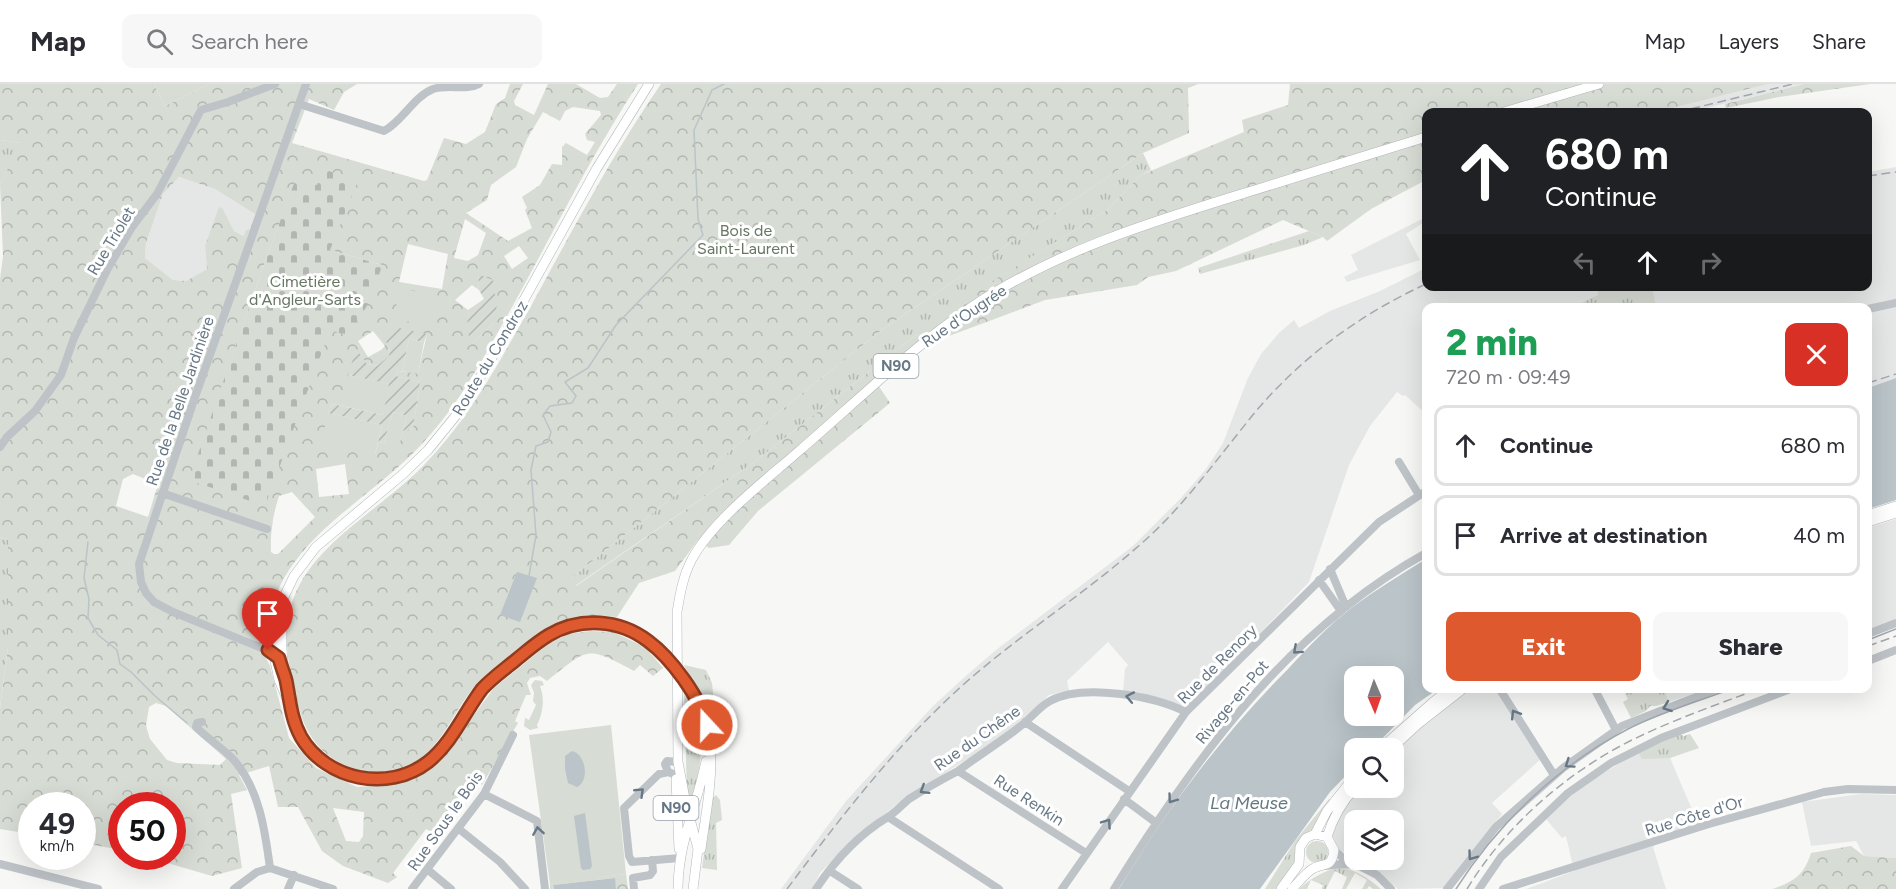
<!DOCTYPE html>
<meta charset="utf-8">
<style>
body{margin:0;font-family:Figtree,sans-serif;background:#f7f7f7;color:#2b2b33;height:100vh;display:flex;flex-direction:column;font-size:22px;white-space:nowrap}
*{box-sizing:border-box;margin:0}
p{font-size:20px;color:#7c7c81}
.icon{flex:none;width:33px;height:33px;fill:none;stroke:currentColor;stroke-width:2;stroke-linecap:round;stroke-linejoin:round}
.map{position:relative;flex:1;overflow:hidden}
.sheet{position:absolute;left:1422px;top:219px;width:450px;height:390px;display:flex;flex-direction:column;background:#fff;border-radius:12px;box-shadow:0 6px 24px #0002}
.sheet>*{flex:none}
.hud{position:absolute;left:1422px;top:24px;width:450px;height:183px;border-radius:12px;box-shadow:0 6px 24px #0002;background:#202124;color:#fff;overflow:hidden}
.needle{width:39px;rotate:178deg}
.buttons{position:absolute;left:1344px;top:582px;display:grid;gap:12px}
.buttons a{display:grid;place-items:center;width:60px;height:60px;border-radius:12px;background:#fff;box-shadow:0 6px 24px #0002;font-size:30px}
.speed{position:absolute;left:18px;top:708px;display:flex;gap:12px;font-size:30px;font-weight:700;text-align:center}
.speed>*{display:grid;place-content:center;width:78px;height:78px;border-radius:50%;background:#fff;box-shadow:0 6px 24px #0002;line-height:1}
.speed small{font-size:15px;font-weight:400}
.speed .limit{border:9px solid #d22;background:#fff;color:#111}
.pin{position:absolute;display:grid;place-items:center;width:51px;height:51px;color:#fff;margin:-62px -26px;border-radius:50% 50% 50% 0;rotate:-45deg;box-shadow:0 0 6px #0007}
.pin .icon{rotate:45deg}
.me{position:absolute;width:66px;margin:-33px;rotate:339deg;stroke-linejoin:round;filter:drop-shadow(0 0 4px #0008)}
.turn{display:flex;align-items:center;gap:21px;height:126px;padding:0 24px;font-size:27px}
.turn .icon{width:78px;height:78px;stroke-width:2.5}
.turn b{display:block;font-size:42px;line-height:51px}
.lanes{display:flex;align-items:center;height:57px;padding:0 24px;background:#0003;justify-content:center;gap:30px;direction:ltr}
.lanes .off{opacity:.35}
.round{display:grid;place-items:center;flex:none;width:63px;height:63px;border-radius:12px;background:#f7f7f7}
.overview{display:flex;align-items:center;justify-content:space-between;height:102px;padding:0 24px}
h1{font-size:36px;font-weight:800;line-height:45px;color:#1e9e55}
.button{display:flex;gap:12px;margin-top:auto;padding:12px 24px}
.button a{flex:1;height:69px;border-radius:12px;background:#de5a2e;color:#fff;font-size:24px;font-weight:800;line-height:69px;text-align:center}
.button a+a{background:#f7f7f7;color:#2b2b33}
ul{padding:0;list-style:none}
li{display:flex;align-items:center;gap:18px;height:81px;margin:0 12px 9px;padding:0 12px;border:3px solid #e1e1e2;border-radius:12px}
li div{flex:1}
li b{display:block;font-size:22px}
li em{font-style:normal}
header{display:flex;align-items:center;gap:36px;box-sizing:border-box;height:84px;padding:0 30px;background:#fff;border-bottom:2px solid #e1e1e2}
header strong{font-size:28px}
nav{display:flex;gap:33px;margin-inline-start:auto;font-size:21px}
.search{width:420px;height:54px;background:#f7f7f7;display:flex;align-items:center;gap:15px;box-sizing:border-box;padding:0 21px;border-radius:12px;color:#7c7c81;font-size:22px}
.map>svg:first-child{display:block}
.built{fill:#e5e6e6}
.grass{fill:url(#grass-tufts)}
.forest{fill:url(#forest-crowns);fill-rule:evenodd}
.cemetery{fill:url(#cemetery-stones)}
.park{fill:#d7dcd4}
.garden{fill:url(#garden-furrows)}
.water{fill:#bac4c9;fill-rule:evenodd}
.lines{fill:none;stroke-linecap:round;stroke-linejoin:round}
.stream{stroke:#bac4c9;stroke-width:1.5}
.major-casing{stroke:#b2b7bb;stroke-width:10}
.minor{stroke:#bec3c7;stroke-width:8}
.major{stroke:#fff;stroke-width:9}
.tram{stroke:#a2a8ae;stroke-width:1.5}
.rail{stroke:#a2a8ae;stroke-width:1.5;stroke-dasharray:9 4.5;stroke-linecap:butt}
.major-bridge-casing{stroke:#b2b7bb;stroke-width:10;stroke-linecap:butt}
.major-bridge{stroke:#fff;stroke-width:9}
.oneway{stroke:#677785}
.route-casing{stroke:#903a1e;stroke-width:15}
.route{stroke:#de5a2e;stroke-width:10}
.labels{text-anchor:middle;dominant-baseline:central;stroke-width:6;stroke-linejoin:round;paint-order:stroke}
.shield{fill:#fff;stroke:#95a0aa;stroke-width:1.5}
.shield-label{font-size:15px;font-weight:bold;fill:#677785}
.park-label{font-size:16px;fill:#667762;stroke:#fff}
.street-label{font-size:16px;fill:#677785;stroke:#fff}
.water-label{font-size:18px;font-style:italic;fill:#637880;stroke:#fff}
</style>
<header>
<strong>Map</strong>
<div class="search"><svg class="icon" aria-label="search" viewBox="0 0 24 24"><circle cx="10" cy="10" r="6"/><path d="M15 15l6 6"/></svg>Search here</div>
<nav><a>Map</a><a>Layers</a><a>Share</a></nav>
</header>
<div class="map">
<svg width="1896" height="805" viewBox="0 0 1896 805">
<defs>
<pattern id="grass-tufts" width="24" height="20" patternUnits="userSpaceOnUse" patternTransform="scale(1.5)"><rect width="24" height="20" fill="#d7dcd4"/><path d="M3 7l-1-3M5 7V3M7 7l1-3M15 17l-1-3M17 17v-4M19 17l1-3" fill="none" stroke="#b2b7b2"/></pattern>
<pattern id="forest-crowns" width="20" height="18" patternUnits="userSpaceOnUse" patternTransform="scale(1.5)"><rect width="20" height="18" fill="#d7dcd4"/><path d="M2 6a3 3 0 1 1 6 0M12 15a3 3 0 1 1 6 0" fill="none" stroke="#b2b7b2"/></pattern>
<pattern id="cemetery-stones" width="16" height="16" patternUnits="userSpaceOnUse" patternTransform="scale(1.5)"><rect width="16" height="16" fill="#d7dcd4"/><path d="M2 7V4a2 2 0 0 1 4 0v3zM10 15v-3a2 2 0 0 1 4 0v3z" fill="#b2b7b2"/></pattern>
<pattern id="garden-furrows" width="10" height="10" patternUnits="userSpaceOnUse" patternTransform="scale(1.5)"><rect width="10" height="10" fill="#d7dcd4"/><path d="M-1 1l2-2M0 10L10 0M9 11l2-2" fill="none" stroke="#b2b7b2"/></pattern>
</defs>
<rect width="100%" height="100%" fill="#f7f7f5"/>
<path class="built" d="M1768 0H1804L1690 28H1657Z
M1896 83V294L1868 304V224H1426V330L1405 311 1403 312 1397 308 1370 342 1349 381 1309 498 1189 623 1123 608 1125 585 1128 581 1108 558 1067 597 1069 607 1049 611 1009 648 896 721 853 755 820 789 812 805H781L846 717 933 622 968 590 996 566 1133 462 1181 414 1206 385 1223 359 1248 294 1261 270 1279 249 1294 236 1299 244 1330 227 1380 207 1426 184V202H1868V88Z
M179 93 215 105 255 130 250 145 246 146 245 152 234 147 223 125 205 162 207 185 186 197 173 196 145 174 146 159 163 110Z
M1426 133V137L1406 150 1420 176 1347 198 1344 193 1358 186 1351 171Z
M1896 435V536L1868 546V444Z
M1664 604 1706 605 1669 618Z
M1470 605H1498L1541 675 1492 719 1502 730 1444 804 1398 805 1366 779 1359 776H1394V736H1354V773L1339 766 1332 752 1344 720 1359 704H1394V667L1422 640Z
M1663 657 1698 740 1668 749 1653 763 1666 805H1526L1574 787 1566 752 1562 754 1546 735 1571 712 1594 695 1638 668Z
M1861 710 1896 711V774L1864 772 1856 757 1811 762 1802 718Z"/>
<path class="grass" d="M0 56 22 59 0 100Z
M1143 69 1151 86 1141 91 1107 126 934 234 941 243 925 254 917 250 753 379 575 502 571 494 883 245Z
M1309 147 1323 153 1304 161 1200 190 1198 184Z
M1652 203 1656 223 1576 224 1575 222 1598 211 1597 203Z
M0 453 8 456V563L0 623Z
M684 581 706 586 712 599 715 630 711 631C705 612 691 598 684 581Z
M535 596 542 597 544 601 540 602C545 615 543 629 537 641L538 644 530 646 524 642 525 634 529 636 536 621 533 617 534 609 531 601Z
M1664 605 1669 618 1656 622H1650L1646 627 1631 634 1623 618 1628 615 1625 610 1633 605Z
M684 608C710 642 701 680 692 717L687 716V708Z
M1679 650 1684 652 1690 650 1699 664 1670 674 1642 675 1638 668Z
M716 711 720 716 722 736 716 739 717 786 702 784 711 716Z
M1329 715 1331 716 1296 780 1277 805H1265L1295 757Z
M1306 768a11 11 0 1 1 22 0a11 11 0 1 1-22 0Z
M1338 783C1355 785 1368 794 1381 805H1373L1369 802 1367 805H1362L1367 796 1355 789 1346 805H1342L1347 793 1335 787 1326 805H1322L1323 801 1311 796 1307 805H1299C1311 794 1323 788 1338 783Z"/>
<path class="forest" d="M0 0H154L165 22 209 0H357L344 8 334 26 309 15 292 59 424 97 427 96 444 54 466 60 485 48 496 20 505 14 510 0H523L514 17 515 21 534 31 548 0H576L600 14 608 13 617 0H638C591 72 553 149 511 225 484 273 459 321 421 361 368 418 276 459 268 545 267 564 260 563 270 582L289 654 316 684 357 703 386 701 415 695 442 674 494 604 547 561 567 550 591 547 613 548 645 563 663 584 653 592 640 581 634 587C585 561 589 564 547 597L540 592 530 594 527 599 531 611H526L515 637 518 639 482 701 471 696 432 748 426 745 393 789 397 793 388 799 343 782 322 767 298 723H278L269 682 239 691 247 706 231 710 242 784 212 792 147 773 172 772V722H122L121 766 83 759 82 722H32L31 750 0 745V624L8 563V456L0 453V195L3 172 0 100 21 59 0 56ZM573 23 600 27 601 31 585 50 587 56 595 58 587 71 566 59 562 63V81L552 80 540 101 522 113 527 124 525 126 532 144 508 157 466 129 487 116 491 101 516 83 527 55 543 28 560 37 565 27ZM179 93 215 105 255 130 250 145 246 146 244 152 234 147 223 125 219 123 205 162 207 185 186 197 173 196 145 174 146 159 163 110ZM296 95 317 101 330 166 382 181 330 245 264 421 190 396 261 189ZM465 135 486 149 478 171 468 177 454 174ZM408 160 448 170 442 205 399 198ZM519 162 528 174 512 185 504 172ZM478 190 494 239 470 261 468 226 455 216 472 201 479 206ZM373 247 385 262 381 266 368 273 358 257ZM427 250 418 289 398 287 396 292 420 298 413 344 403 347 399 361 384 358 378 359 375 371 328 329 332 320 342 322 356 266 367 280 377 282 389 272 390 262ZM345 380 349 410 319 413 316 385ZM133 390 158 400 148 433 116 422 123 395ZM292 408 315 433 278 470H274L271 468C270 449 273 430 279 412ZM156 619 166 622 226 675 220 681 177 679 167 676 150 655 146 642 149 623ZM333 724 364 728 363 752 359 758 346 757Z
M661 0H1198L1188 4 1189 49 1143 69 883 245 571 494 576 502 753 379 917 250 925 254 874 295 890 319 758 427 729 461 709 464 698 456 675 487 639 499 617 533C568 528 549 541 511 570 501 579 489 587 480 596 447 631 438 688 376 689 368 689 361 686 353 684 314 671 302 642 294 605 287 574 282 543 294 513 315 458 384 423 424 381 470 334 499 278 531 222 572 147 612 71 661 0Z
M1290 0H1768L1657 28H1426V96L1371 125 1327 157 1323 153 1283 136 1176 187 1148 193 1137 201 1045 216 949 252 933 234 1107 126 1141 91 1244 48 1242 36 1288 21Z
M1804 0H1870L1779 13 1726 24 1725 20Z
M1851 762 1864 772 1896 774V805H1773C1795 797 1804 791 1811 769Z
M626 790 628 805H616L614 794 553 801 554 805H550V800L553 799Z"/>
<path class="cemetery" d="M323 85 358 97 330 166 382 181 373 212 349 251 330 246 265 422 189 396 261 189 296 94 317 101Z"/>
<path class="park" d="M154 0H209L165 22Z
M399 204 440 212 435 242 394 235Z
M409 255 424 258 418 290 402 287Z
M348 291 390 300 383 331 342 322Z
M393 328 407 332 399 362 384 358Z
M328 329 382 341 375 371 321 360Z
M611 641 626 790 550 800 529 651Z"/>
<path class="garden" d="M478 190 493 196 494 209 498 214 494 239 469 262 468 226 484 215 479 206Z
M390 242 427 250 424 258 409 255 402 287H398L396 292 420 298 413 344 403 347 407 332 393 328 384 358 378 359 382 341 328 329 332 320 383 331 389 300 348 291 356 265 367 280 377 282 389 272 390 262 386 258Z"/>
<path class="water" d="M1896 294V416L1868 425V304Z
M1426 475V604L1438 605 1415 621 1373 664H1354V683L1330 708 1260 805H1119C1167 725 1222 651 1288 585 1308 563 1330 540 1354 522 1377 505 1402 490 1426 475ZM1354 592H1394V632H1354Z
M517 488 537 494 520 538 500 531Z
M572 667C586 670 590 697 577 703L568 699 565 685V672Z
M585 729 592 782 590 785 583 786 581 784 574 732Z
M615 794 616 805H554L553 801Z"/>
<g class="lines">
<path class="stream" d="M88 458 84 494 89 515 88 534 98 551 117 566 120 580 131 588 155 612 187 639
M529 492 536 451 531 386 536 362 548 358 551 348 543 331 550 322 572 319 576 312 565 298 588 284 616 241 703 151 698 135 694 46 712 6 724 0"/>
<g class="major-casing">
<path id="major" d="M1504 28 1599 0
M1868 431 1896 422
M1868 438 1896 429
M283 531C280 553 282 573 285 594 292 641 303 676 353 692 374 698 400 695 419 684 450 665 462 630 484 603 494 592 507 583 519 574 530 565 540 556 552 549 593 528 638 541 666 575
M687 601C725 647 708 711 701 765
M290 622 279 596 275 577 274 554 282 517 294 492 316 463 403 390 428 366 458 329 489 279 597 84 649 0
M1381 664 1433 618 1451 604
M1392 664 1418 640 1464 604
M676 695 679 765
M1315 750 1327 727 1354 693
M1327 753C1333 733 1341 719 1355 704
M678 805C678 758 697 722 706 677
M693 805 698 765 686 720 678 678 677 528C680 510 683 492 692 475 714 435 765 397 799 367 856 318 911 264 973 222 1056 167 1151 138 1245 109 1306 90 1366 71 1426 53
M1281 805 1299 780 1300 763 1306 754 1315 750 1327 753 1334 766C1332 783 1326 779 1314 784 1306 788 1298 799 1292 805"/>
</g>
<path class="minor" d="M299 20 384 47C403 37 413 13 433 5 449 0 466 7 479 0
M1868 225 1896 219
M0 363 7 353 35 327 61 291 74 254 107 186 132 143 157 110 201 26 228 18 275 0
M1399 378 1419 411
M162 409 267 445
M1330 485 1346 523
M1319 496 1341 527
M1868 550 1896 539
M274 569 173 528 154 518 146 509 141 498 139 480 194 316 306 0
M1868 577 1896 566
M1499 604 1554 691
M1594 604 1616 646
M202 638 197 639 196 643C207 654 221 663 232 674 259 703 265 746 270 784
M1025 638 1129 707
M958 687 1086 769
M668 688 665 680 667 677 678 678
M676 691 668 688 659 690 624 724 629 772 632 778 680 774
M484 710 537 737 545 805
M1124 715 1155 738
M888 733 999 805
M459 745 500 778 525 805
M1334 766 1343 774 1377 791 1391 805
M0 780 98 805
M1325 782 1341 780 1354 781
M270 784 333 805
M427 785 451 805
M830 787 858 805
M234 805 257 788 270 784
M288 805 294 791
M412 805 484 710 513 651
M634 805 633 794 650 791 653 787 652 776
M816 805C835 776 858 751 888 733 896 728 902 721 909 715 925 705 941 696 958 687 979 671 1002 657 1022 641 1032 633 1039 623 1050 617 1083 599 1154 612 1186 628
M1062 805 1186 628 1379 438 1426 407
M1114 805C1195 674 1289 545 1426 469
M1447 805 1496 743 1563 684 1622 642 1719 604
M1479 805 1501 773 1568 709 1611 679 1661 654 1793 604
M1503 805 1709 740 1824 708 1848 705 1896 706"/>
<use href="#major" class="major"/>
<path class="tram" d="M1868 556 1896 545
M1456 805C1497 740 1559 681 1628 645 1661 628 1699 617 1734 604"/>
<path class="rail" d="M1678 28 1793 0
M1868 92 1896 88
M1868 299 1896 290
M1868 562 1896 552
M787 805C841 733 897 660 964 600 1025 546 1096 503 1155 447 1193 410 1223 367 1257 326 1304 271 1361 230 1426 200
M1467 805C1506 741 1567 688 1634 655 1675 635 1719 620 1761 604"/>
<g class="major-bridge-casing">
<path id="major-bridge" d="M666 575 687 601"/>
</g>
<use href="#major-bridge" class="major-bridge"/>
</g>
<defs><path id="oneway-chevron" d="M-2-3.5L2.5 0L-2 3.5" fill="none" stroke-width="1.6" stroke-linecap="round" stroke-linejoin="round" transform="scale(1.5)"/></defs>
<g class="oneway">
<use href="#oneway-chevron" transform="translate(1297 566) rotate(138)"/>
<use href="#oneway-chevron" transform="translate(1130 613) rotate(-169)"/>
<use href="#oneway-chevron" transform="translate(1667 623) rotate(160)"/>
<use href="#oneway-chevron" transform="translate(1515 630) rotate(-122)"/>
<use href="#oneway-chevron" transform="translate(1569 680) rotate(145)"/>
<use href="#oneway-chevron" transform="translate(924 706) rotate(148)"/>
<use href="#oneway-chevron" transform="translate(640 708) rotate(-44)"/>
<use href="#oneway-chevron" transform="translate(1172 715) rotate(126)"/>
<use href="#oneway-chevron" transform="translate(1107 739) rotate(-55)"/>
<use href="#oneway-chevron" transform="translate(538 747) rotate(-99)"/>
<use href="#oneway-chevron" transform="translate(1472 772) rotate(126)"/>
</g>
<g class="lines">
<g class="route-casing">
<path id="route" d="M268 566 279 574C281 582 284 589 286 596 290 616 291 635 301 653 326 696 388 709 428 678 452 659 464 629 482 605 492 594 505 585 517 575 527 567 537 558 549 551 580 533 619 535 648 557 671 574 700 613 707 641"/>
</g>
<use href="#route" class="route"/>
</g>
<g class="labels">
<g class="shield">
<rect x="873.5" y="270" width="45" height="24" rx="4.5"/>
<rect x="653.5" y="712" width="45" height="24" rx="4.5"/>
</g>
<g class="shield-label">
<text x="896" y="282">N90</text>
<text x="676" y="724">N90</text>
</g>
<g class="park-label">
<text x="746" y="146">Bois de<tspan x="746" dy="18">Saint-Laurent</tspan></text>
<text x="305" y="197">Cimetière<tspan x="305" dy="18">d'Angleur-Sarts</tspan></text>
</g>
<g class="street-label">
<text transform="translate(111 157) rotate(-59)">Rue Triolet</text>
<text transform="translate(964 232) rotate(-34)">Rue d'Ougrée</text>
<text transform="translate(490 274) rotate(-59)">Route du Condroz</text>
<text transform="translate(180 317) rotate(-71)">Rue de la Belle Jardinière</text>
<text transform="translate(1217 580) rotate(-45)">Rue de Renory</text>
<text transform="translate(1232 618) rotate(-50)">Rivage-en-Pot</text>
<text transform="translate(977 654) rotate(-35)">Rue du Chêne</text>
<text transform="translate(1029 716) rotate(33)">Rue Renkin</text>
<text transform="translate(1694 732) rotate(-17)">Rue Côte d'Or</text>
<text transform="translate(445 737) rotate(-55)">Rue Sous le Bois</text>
</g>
<g class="water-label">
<text x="1249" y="719">La Meuse</text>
</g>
</g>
</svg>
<div class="buttons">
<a><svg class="needle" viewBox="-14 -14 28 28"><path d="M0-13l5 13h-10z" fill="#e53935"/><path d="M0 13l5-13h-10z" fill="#7c7c81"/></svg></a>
<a><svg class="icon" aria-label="search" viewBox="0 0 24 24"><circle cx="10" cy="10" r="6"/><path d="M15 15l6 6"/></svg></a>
<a><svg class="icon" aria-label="layers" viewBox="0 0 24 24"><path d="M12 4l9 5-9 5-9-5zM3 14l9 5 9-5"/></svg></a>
</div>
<div class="speed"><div>49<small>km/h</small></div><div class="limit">50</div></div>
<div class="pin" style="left:268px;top:566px;background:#d93025"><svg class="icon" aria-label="arrive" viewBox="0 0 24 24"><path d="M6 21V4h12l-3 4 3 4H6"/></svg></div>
<svg class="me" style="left:707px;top:641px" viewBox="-20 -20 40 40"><circle r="17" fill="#de5a2e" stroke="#fff" stroke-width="3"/><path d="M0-11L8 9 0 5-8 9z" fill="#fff"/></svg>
<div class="hud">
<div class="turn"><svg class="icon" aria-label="ahead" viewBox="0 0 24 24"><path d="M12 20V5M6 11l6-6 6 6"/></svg><div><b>680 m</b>Continue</div></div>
<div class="lanes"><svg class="icon off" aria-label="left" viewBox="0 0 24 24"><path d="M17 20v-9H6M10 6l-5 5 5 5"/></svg><svg class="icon" aria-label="ahead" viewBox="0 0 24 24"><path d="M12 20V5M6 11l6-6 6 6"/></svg><svg class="icon off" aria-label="right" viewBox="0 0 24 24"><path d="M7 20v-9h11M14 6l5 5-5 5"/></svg></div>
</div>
<section class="sheet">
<div class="overview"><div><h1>2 min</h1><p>720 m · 09:49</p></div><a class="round" style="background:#d93025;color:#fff"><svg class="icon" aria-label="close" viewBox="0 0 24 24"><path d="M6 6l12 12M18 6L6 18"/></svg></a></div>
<ul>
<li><svg class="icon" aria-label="ahead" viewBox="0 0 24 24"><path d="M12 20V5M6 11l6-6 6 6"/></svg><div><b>Continue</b></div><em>680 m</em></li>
<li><svg class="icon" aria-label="arrive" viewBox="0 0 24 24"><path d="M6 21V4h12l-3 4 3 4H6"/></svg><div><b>Arrive at destination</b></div><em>40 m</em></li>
</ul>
<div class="button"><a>Exit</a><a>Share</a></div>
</section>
</div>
